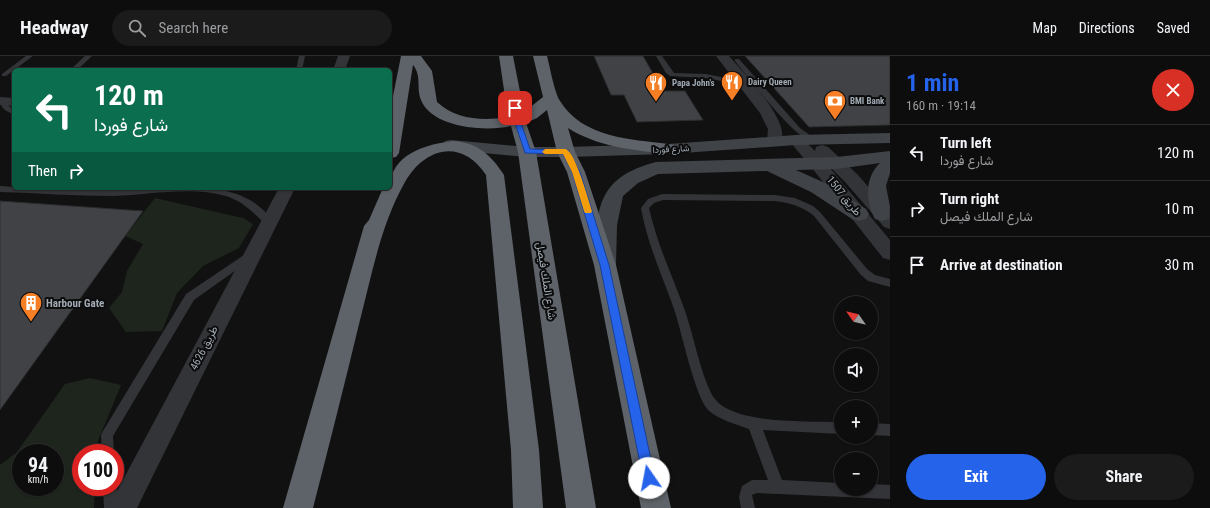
<!DOCTYPE html>
<meta charset="utf-8">
<style>
body{margin:0;font-family:"Roboto Condensed",Vazirmatn,sans-serif;background:#1b1b1c;color:#f1f3f6;height:100vh;display:flex;flex-direction:column;font-size:15px;white-space:nowrap}
*{box-sizing:border-box;margin:0}
p{font-size:13px;color:#9a9c9e}
.icon{flex:none;width:22px;height:22px;fill:none;stroke:currentColor;stroke-width:2;stroke-linecap:round;stroke-linejoin:round}
.map{position:relative;flex:1;overflow:hidden}
.drawer{display:flex;flex-direction:column;background:#0d0d0e;width:320px}
.drawer>*{flex:none}
.guide{position:absolute;left:12px;top:12px;width:380px;height:122px;border-radius:6px;box-shadow:0 1px 3px #0004,0 0 0 1px #2d2d2e;background:#0b6e4f;color:#fff;overflow:hidden}
.needle{width:26px;rotate:304deg}
.buttons{position:absolute;left:834px;top:240px;display:grid;gap:8px}
.buttons a{display:grid;place-items:center;width:44px;height:44px;border-radius:50%;background:#0d0d0e;box-shadow:0 1px 3px #0004,0 0 0 1px #2d2d2e;font-size:20px}
.speed{position:absolute;left:12px;top:388px;display:flex;gap:8px;font-size:20px;font-weight:700;text-align:center}
.speed>*{display:grid;place-content:center;width:52px;height:52px;border-radius:50%;background:#0d0d0e;box-shadow:0 1px 3px #0004,0 0 0 1px #2d2d2e;line-height:1}
.speed small{font-size:10px;font-weight:400}
.speed .limit{border:6px solid #d22;background:#fff;color:#111}
.pin{position:absolute;display:grid;place-items:center;width:34px;height:34px;color:#fff;margin:-17px;border-radius:8px;box-shadow:0 2px 6px #0006}
.me{position:absolute;width:44px;margin:-22px;rotate:348deg;stroke-linejoin:round;filter:drop-shadow(0 0 3px #0008)}
.turn{display:flex;align-items:center;gap:14px;height:84px;padding:0 16px;font-size:18px}
.turn .icon{width:52px;height:52px;stroke-width:2.5}
.turn b{display:block;font-size:28px;line-height:34px}
.then{display:flex;align-items:center;height:38px;padding:0 16px;background:#0003;gap:8px;font-size:15px}
.round{display:grid;place-items:center;flex:none;width:42px;height:42px;border-radius:21px;background:#1b1b1c}
.head{display:flex;align-items:center;justify-content:space-between;height:68px;padding:0 16px}
h1{font-size:24px;font-weight:700;line-height:30px;color:#2563eb}
.button{display:flex;gap:8px;margin-top:auto;padding:8px 16px}
.button a{flex:1;height:46px;border-radius:24px;background:#2563eb;color:#fff;font-size:16px;font-weight:700;line-height:46px;text-align:center}
.button a+a{background:#1b1b1c;color:#f1f3f6}
ul{padding:0;list-style:none}
li{display:flex;align-items:center;gap:12px;height:56px;padding:0 16px;border-top:1px solid #2d2d2e}
li div{flex:1}
li b{display:block;font-size:15px}
li em{font-style:normal}
header{display:flex;align-items:center;gap:24px;box-sizing:border-box;height:56px;padding:0 20px;background:#0d0d0e;border-bottom:1px solid #2d2d2e}
header strong{font-size:19px}
nav{display:flex;gap:22px;margin-inline-start:auto;font-size:14px}
.search{width:280px;height:36px;background:#1b1b1c;display:flex;align-items:center;gap:10px;box-sizing:border-box;padding:0 14px;border-radius:22px;color:#9a9c9e;font-size:15px}
main{display:flex;flex:1;min-height:0}
.map>svg:first-child{display:block}
.green{fill:#1d251d;fill-rule:evenodd}
.building{fill:#404245;stroke:#2b2c2e}
.lines{fill:none;stroke-linecap:round;stroke-linejoin:round}
.lane{fill:#323437;fill-rule:evenodd}
.street{fill:#323437;fill-rule:evenodd}
.secondary{fill:#404347;fill-rule:evenodd}
.highway{fill:#5e6369;fill-rule:evenodd}
.route{fill:#2563eb;stroke:#184099}
.slow{fill:#f59e0b}
.labels{text-anchor:middle;dominant-baseline:central;stroke-width:4;stroke-linejoin:round;paint-order:stroke}
.far-poi-label{font-size:9px;font-weight:bold;fill:#a2abb4;stroke:#0c0c0d;text-anchor:start}
.far-street-label{font-size:9px;fill:#a2abb4;stroke:#0c0c0d}
.street-label{font-size:11px;fill:#a2abb4;stroke:#0c0c0d}
.poi-label{font-size:11px;font-weight:bold;fill:#a2abb4;stroke:#0c0c0d;text-anchor:start}
</style>
<header>
<strong>Headway</strong>
<div class="search"><svg class="icon" aria-label="search" viewBox="0 0 24 24"><circle cx="10" cy="10" r="6"/><path d="M15 15l6 6"/></svg>Search here</div>
<nav><a>Map</a><a>Directions</a><a>Saved</a></nav>
</header>
<main>
<div class="map">
<svg width="890" height="452" viewBox="0 0 890 452">
<rect width="100%" height="100%" fill="#111112"/>
<path class="green" d="M155 142 243 162 253 168 239 192 203 210 177 237 162 275 126 276 109 252 122 236 127 215 143 188 125 180Z
M90 322 121 329 93 397H81V431H95L94 452H0V409L17 396 65 328ZM21 397H55V431H21Z"/>
<path class="building" d="M594 0H643L663 35H685L703 64 637 66 624 39H611Z
M745 0H890V69L809 71Z
M0 145 143 155 0 354Z"/>
<g class="lines">
<path class="lane" d="M26 0H33L6 20H2V18Z
M85 0H92L77 14H70Z
M299 0H305L302 14H296Z
M656 0H662L674 17 706 18 746 26 749 28 746 30 706 22 670 20 666 17Z
M735 3H739L800 72 814 82V86C799 88 746 19 735 5Z
M0 43 3 44 11 52 14 54V58C6 56 0 52 0 43Z
M0 130 14 131V132C47 132 79 134 112 134 162 135 240 115 273 166L271 168H265C253 156 242 145 226 140 190 130 150 139 113 140 75 140 38 137 0 136Z
M662 138 775 139 795 142 813 150 820 156 867 213 875 219 890 223V231L868 225 861 219 814 160C802 150 790 147 775 145L663 144 654 147 649 152C657 188 672 219 684 252 694 280 699 313 712 339 716 345 721 350 728 353 754 367 810 365 841 366V378L763 374 782 424 841 427V433H871V428L890 429V443L757 437 752 439 755 452H741L739 441 742 430 752 424H768L749 373C736 368 719 364 708 354 694 338 682 276 674 253 662 219 647 187 641 152L648 143Z
M250 195 255 199 253 202 194 244 113 380 114 397H102L101 379 103 375 186 238Z
M871 367 890 368V380L871 379Z
M115 427 117 431 118 452H104L103 431H115Z"/>
<path class="street" d="M338 0H350L345 14H333Z
M716 0H729C742 15 794 68 780 88L775 90 770 88 767 85 768 73 760 57Z
M0 41 14 42V50L0 49Z
M796 79 801 81 815 95 816 91 822 89 828 91 857 118 890 155V173L884 171 845 126 824 105 890 184V204L883 202 812 112 791 87 788 84 791 81Z
M279 132H295L137 452H108Z"/>
<path class="secondary" d="M890 77V87L796 89 668 98 566 101H527L451 94 445 93 442 89 445 85 451 84 527 91H566L668 88 796 79Z
M890 95V117L886 130 890 151 889 163 882 165 875 163C865 145 865 121 880 107L837 113 796 114 825 127 866 153 869 158 866 163 859 165 852 163 811 136 767 115 658 118 638 127 623 140 617 169 616 209 613 215 605 217 597 215 594 209C597 154 595 122 656 106L837 101Z"/>
<path class="highway" d="M401 0H421L432 15 437 46C456 64 484 65 508 61L499 0H513L524 56 543 41 533 0H547C550 11 554 35 560 45 583 82 630 83 668 88L674 89 677 93 674 97 668 98C633 94 598 91 568 72L575 96 585 116 616 209 671 452H641L594 209 567 116 557 96 547 54 537 62 526 67 536 96 596 452H566L518 96 511 70C486 76 432 72 421 44 416 32 422 20 413 9L399 97 396 101 390 102V55Z
M454 85C478 87 491 99 504 119L539 394 543 452H513L511 394 486 119C462 82 425 91 405 126 381 168 372 218 360 264 345 327 329 389 313 452H283L364 170 369 164 383 132H390C390 98 426 88 454 85Z"/>
</g>
<path class="route" d="M513 50 518 52 520 64 530 93 568 94 580 116 609 209 655 422 654 426 649 428 645 426 643 422 600 209 572 116 563 98 525 97 514 64Z"/>
<path class="slow" d="M566 93C576 98 588 143 592 155L591 157H585L584 155 572 116 563 98H545L542 96 545 93Z"/>
<defs>
<g id="restaurant-pin" transform="scale(1.15)"><path d="M0 17L-7.5 6A9.5 9.5 0 1 1 7.5 6Z" fill="#f67f25" stroke="#0c0c0d"/><path d="M-5-6h1v4h1v-4h1v4h1v-4h1v5L-1.5 .5V6h-2V.5L-5-1ZM5-6V6H3V1.5H1.5Q1.5-4 5-6Z" fill="#fff"/></g>
<g id="bank-pin" transform="scale(1.15)"><path d="M0 17L-7.5 6A9.5 9.5 0 1 1 7.5 6Z" fill="#f67f25" stroke="#0c0c0d"/><path d="M-6-4H6V4H-6ZM0-2.3a2.3 2.3 0 1 0 0 4.6a2.3 2.3 0 1 0 0-4.6Z" fill="#fff"/></g>
<g id="building-pin" transform="scale(1.15)"><path d="M0 17L-7.5 6A9.5 9.5 0 1 1 7.5 6Z" fill="#f67f25" stroke="#0c0c0d"/><path d="M-4-6H4V6H1V3H-1V6H-4ZM-2.5-4.3h1.7v1.8h-1.7ZM.8-4.3h1.7v1.8H.8ZM-2.5-1h1.7V.8h-1.7ZM.8-1h1.7V.8H.8Z" fill="#fff"/></g>
</defs>
<g fill-rule="evenodd">
<use href="#restaurant-pin" x="732" y="26"/>
<use href="#restaurant-pin" x="656" y="27"/>
<use href="#bank-pin" x="835" y="45"/>
<use href="#building-pin" x="31" y="247"/>
</g>
<g class="labels">
<g class="far-poi-label">
<text x="748" y="26">Dairy Queen</text>
<text x="672" y="27">Papa John's</text>
<text x="850" y="45">BMI Bank</text>
</g>
<g class="far-street-label">
<text transform="translate(671 93) rotate(-3)">شارع فوردا</text>
</g>
<g class="street-label">
<text transform="translate(844 140) rotate(51)">طريق 1507</text>
<text transform="translate(546 225) rotate(81)">شارع الملك فيصل</text>
<text transform="translate(204 292) rotate(-63)">طريق 4626</text>
</g>
<g class="poi-label">
<text x="46" y="247">Harbour Gate</text>
</g>
</g>
</svg>
<div class="buttons">
<a><svg class="needle" viewBox="-14 -14 28 28"><path d="M0-13l5 13h-10z" fill="#e53935"/><path d="M0 13l5-13h-10z" fill="#9a9c9e"/></svg></a>
<a><svg class="icon" aria-label="sound" viewBox="0 0 24 24"><path d="M4 9h4l5-4v14l-5-4H4zM17 9q2 3 0 6"/></svg></a>
<a>+</a>
<a>−</a>
</div>
<div class="speed"><div>94<small>km/h</small></div><div class="limit">100</div></div>
<div class="pin" style="left:515px;top:52px;background:#d93025"><svg class="icon" aria-label="arrive" viewBox="0 0 24 24"><path d="M6 21V4h12l-3 4 3 4H6"/></svg></div>
<svg class="me" style="left:649px;top:422px" viewBox="-20 -20 40 40"><circle r="19" fill="#fff"/><path d="M0-13L10 11 0 6-10 11z" fill="#2563eb"/></svg>
<div class="guide">
<div class="turn"><svg class="icon" aria-label="left" viewBox="0 0 24 24"><path d="M17 20v-9H6M10 6l-5 5 5 5"/></svg><div><b>120 m</b>شارع فوردا</div></div>
<div class="then">Then<svg class="icon" aria-label="right" viewBox="0 0 24 24"><path d="M7 20v-9h11M14 6l5 5-5 5"/></svg></div>
</div>
</div>
<section class="drawer">
<div class="head"><div><h1>1 min</h1><p>160 m · 19:14</p></div><a class="round" style="background:#d93025;color:#fff"><svg class="icon" aria-label="close" viewBox="0 0 24 24"><path d="M6 6l12 12M18 6L6 18"/></svg></a></div>
<ul>
<li><svg class="icon" aria-label="left" viewBox="0 0 24 24"><path d="M17 20v-9H6M10 6l-5 5 5 5"/></svg><div><b>Turn left</b><p>شارع فوردا</p></div><em>120 m</em></li>
<li><svg class="icon" aria-label="right" viewBox="0 0 24 24"><path d="M7 20v-9h11M14 6l5 5-5 5"/></svg><div><b>Turn right</b><p>شارع الملك فيصل</p></div><em>10 m</em></li>
<li><svg class="icon" aria-label="arrive" viewBox="0 0 24 24"><path d="M6 21V4h12l-3 4 3 4H6"/></svg><div><b>Arrive at destination</b></div><em>30 m</em></li>
</ul>
<div class="button"><a>Exit</a><a>Share</a></div>
</section>
</main>
